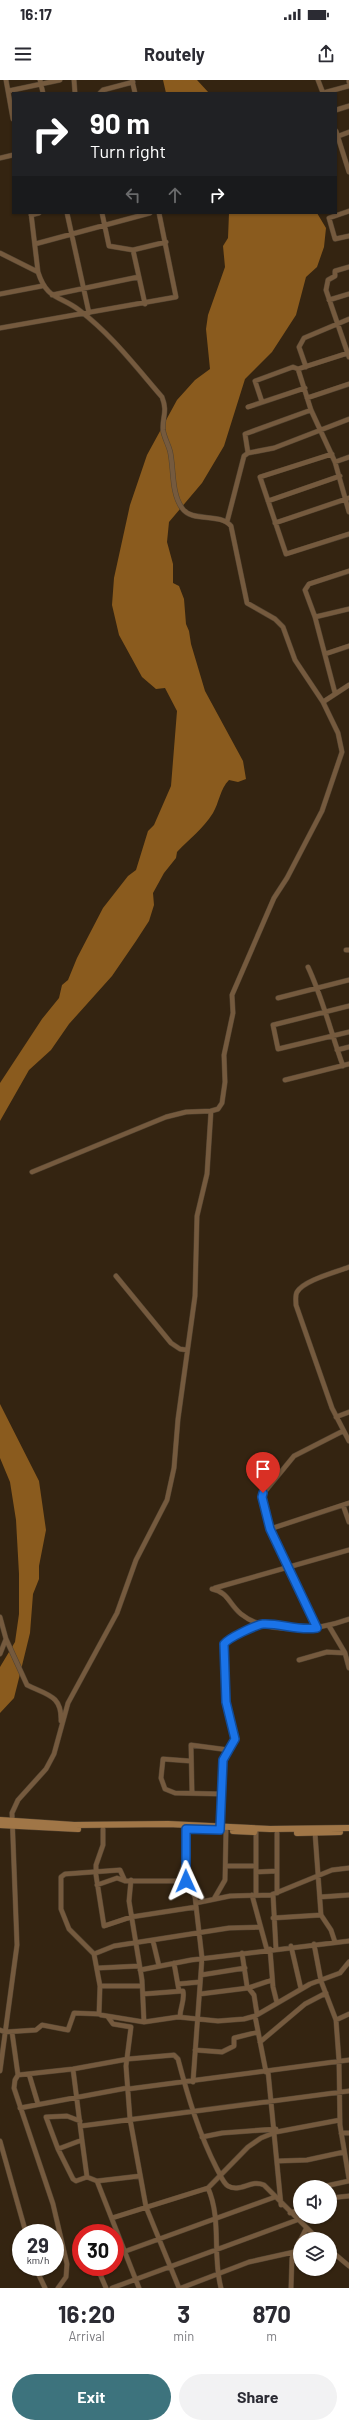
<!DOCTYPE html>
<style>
body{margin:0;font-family:Barlow,sans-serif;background:#f2f2f3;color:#2b2b33;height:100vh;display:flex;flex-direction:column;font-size:15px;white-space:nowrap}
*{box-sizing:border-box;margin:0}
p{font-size:13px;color:#7c7c81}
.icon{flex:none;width:22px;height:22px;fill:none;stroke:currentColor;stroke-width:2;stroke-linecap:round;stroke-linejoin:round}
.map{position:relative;height:2208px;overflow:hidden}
.panel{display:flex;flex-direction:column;background:#fff;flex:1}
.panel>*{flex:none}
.top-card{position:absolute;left:12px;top:12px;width:325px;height:122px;border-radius:0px;box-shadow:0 1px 3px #0004;background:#202124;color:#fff;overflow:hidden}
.buttons{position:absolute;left:293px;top:2100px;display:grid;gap:8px}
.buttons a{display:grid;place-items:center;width:44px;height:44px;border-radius:50%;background:#fff;box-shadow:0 1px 3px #0004;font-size:20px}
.speed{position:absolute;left:12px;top:2144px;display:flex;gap:8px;font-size:20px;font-weight:700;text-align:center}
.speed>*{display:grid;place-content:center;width:52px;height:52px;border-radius:50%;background:#fff;box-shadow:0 1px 3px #0004;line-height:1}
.speed small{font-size:10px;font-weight:400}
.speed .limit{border:6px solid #d22;background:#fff;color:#111}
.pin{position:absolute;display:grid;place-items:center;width:34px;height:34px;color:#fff;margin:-41px -17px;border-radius:50% 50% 50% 0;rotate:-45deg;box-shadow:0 0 4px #0007}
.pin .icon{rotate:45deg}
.me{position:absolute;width:44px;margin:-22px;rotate:359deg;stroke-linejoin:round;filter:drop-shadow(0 0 3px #0008)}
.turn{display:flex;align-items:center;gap:14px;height:84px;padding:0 12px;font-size:18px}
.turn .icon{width:52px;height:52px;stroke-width:2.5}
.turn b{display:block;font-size:28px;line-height:34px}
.lanes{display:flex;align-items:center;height:38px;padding:0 12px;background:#0003;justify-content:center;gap:20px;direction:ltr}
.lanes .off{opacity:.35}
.eta{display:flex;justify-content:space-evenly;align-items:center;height:68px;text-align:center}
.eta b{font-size:24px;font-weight:700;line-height:28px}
.cta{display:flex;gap:8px;margin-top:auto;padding:8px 12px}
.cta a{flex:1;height:46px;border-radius:24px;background:#3d737d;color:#fff;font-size:16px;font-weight:700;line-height:46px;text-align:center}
.cta a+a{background:#f2f2f3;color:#2b2b33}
.status{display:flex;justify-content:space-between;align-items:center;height:28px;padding:0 20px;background:#fff;direction:ltr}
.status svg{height:11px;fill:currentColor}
header{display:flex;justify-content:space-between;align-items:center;height:52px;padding:0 12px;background:#fff;font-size:18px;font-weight:700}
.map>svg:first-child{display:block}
.water{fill:#8a5b1e}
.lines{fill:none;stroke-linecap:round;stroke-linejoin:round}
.street-casing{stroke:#514230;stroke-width:5.5}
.secondary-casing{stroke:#514230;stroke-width:7}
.street{stroke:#755a3e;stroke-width:4.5}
.secondary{stroke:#a07647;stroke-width:6}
.route-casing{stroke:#114b97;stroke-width:10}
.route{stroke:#1a73e8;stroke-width:7}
</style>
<div class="status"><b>16:17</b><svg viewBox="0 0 49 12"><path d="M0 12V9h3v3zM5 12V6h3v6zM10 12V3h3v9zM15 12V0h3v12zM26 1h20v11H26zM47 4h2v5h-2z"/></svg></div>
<header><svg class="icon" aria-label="menu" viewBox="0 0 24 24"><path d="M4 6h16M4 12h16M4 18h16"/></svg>Routely<svg class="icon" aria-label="share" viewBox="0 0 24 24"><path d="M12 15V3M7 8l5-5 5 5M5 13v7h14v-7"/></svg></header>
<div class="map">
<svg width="349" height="2208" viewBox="0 0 349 2208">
<rect width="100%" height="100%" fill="#342411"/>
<path class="water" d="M163 0H197L209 13H166Z
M229 133H317L326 148 324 167 317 187 306 197 296 235 272 272 245 299 224 366 202 403 169 442 167 462 173 484V503L179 506 184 519 186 544 189 551 191 564 205 611 243 681 246 699 238 702 229 700C220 709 219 723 213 733 203 749 189 759 177 772L176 778 164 793 153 813 154 825 149 841 136 861 112 896 69 944 51 970 29 990 0 1041V1003L42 939 59 918 62 905 68 900 77 878 103 828 128 796 136 790 148 751 154 745 171 706 177 631 165 608 156 609 142 597 119 555 112 525 114 498 130 425 147 375 177 320 195 300 210 289 206 249 208 235 225 187 223 166 228 158Z
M0 1324 39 1401 46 1450 39 1486V1499L33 1514 30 1553 19 1598 14 1618 0 1633V1587L15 1562 19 1534V1494L16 1440 10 1402 0 1378Z"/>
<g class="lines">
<g class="street-casing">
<path id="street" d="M6 0 13 39
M40 0 43 13
M74 0 75 13
M132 0 135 13
M318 0 323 13
M349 0V2
M8 11 60 0
M100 13 103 10 133 2
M323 13 349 6
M336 30 349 26
M336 51 349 92
M336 57 349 52
M0 78 13 75
M349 131 329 138 335 159 349 156
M31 133 38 192
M67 133 89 233
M102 133 109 166 133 170 145 224
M31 135 39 133
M35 164 150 133
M133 170 166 162
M0 173 38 192C47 220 59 215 79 230 111 254 136 287 162 317 168 332 162 337 163 350 164 357 168 364 170 371 174 388 171 413 182 428 192 443 219 432 231 446L247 523 275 539 283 547 295 580 323 622 338 653 342 672 322 731 287 798 274 818 232 915 233 933 224 975 225 1002 222 1023 218 1029 211 1031 207 1094 197 1136 195 1216 178 1339 174 1388 167 1420 136 1480 117 1533 68 1623 54 1674 46 1689 18 1720 12 1733 17 1865 0 1991
M349 187 335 191V196L328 200 326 210 349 277
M0 214 42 206
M52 215 138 197
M329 220 349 214
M0 248 176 217 159 133
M306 287 299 267 304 258 349 239
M298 289 311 330 335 382 349 432
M307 318 349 304
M262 322 255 301 293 287 298 289 348 273
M248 327 305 308
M248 373 274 368 349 339
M332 374 260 397 286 474 349 454
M335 382 349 377
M268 421 340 396
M227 442 244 376 248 373 245 354 311 330
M275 443 349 418
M315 537 349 529
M325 574 349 566
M335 613 315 537 305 510 309 504 349 491
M323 622 349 605
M346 870H349
M308 887C323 919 331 953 343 986
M278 918 349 900
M349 926 273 945 278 969 349 952
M337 970 349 967
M285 1000 349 984
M32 1092 166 1037 186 1032 211 1031
M349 1187C337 1192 304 1200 297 1212 295 1215 296 1221 296 1225L332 1328 349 1361
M116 1196 171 1263 180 1269 187 1270
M336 1337 349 1332
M343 1425 349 1442
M270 1449 349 1423
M215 1508 349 1470
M212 1509C228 1512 229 1524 241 1534 268 1556 319 1550 349 1539
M0 1537 6 1559 0 1574
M329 1546 345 1573 349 1588
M317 1548 270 1449 262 1415 294 1376 343 1351
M6 1559 27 1605C47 1615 62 1615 61 1641
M299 1580 327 1572 345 1573
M190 1681 163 1679 161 1698 165 1709 175 1713 222 1714
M192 1712 191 1665 229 1670
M103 1749V1765L96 1785V1795L104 1846 131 1837 196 1827
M186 1749 185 1798 195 1817 202 1878 193 2002
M220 1750 223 1680 235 1656 226 1622 224 1564 229 1558 263 1544
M256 1752V1815
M315 1753 321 1835 331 1850 335 1862
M226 1786H256
M256 1792 277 1791
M131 1800 129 1821 142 1900 144 1942
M125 1801 120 1790 65 1794 61 1797V1829L69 1849 94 1874 100 1906 99 1934 101 1935 144 1942 178 1937 218 1941 244 1939 255 1936 310 1904 340 1893 349 1882
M97 1805 117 1798 125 1801H185
M277 1813V1753
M273 1814 276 1869
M252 1815 267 1870
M320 1817 349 1815
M214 1819 225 1800 226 1751
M196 1823 230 1816 271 1815 332 1790 349 1788
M273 1838 321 1835
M153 1861 159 1886
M314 1864 321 1901 336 1940 339 1981 340 2045 349 2099
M291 1866 301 1909
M270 1869 273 1907 277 1923
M242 1873 247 1906 254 1915 257 1934
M94 1874 114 1866 229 1848 260 1847
M174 1883 179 1911
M98 1888 139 1886
M140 1890 191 1880 349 1861
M201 1895 245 1888
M178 1904 200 1902
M100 1906H142
M143 1914 183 1911C185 1921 180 1927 180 1937
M200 1914 248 1908 272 1900
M255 1936 266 1992
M108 1937 113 1944 131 1947 126 1986 130 2039 146 2127 179 2208
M336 1940 349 1934
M0 1950 5 1952 36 1950 42 1945 68 1950 74 1933 99 1934
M12 1952 18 1995 15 2000 14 2008 53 2124 67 2184 66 2197 58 2208
M260 1962 305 1924 326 1913
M195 1970 222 1972 234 1966V1958L258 1952
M268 1991 281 2125
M29 1994 38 2024
M18 1995 73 1989 128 1979 174 1975 178 1979C188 2017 199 2054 217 2089 220 2094 223 2103 228 2106 240 2113 251 2099 264 2105L318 2159
M128 2009 349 1980
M20 2028 127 2008
M80 2041 67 2036 46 2037 58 2069 73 2099 76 2101 87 2097
M81 2046 349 2011
M341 2053H349
M202 2057 222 2053 276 2049
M82 2060 87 2097 97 2101 140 2096
M0 2061 26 2153
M58 2069 82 2060 73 1989
M278 2081 307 2080 344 2072
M97 2101 139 2208
M321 2107 349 2101
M208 2108C222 2140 212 2175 221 2208
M330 2118 349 2116
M290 2133 300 2129
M112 2138 208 2108 248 2067 261 2058 276 2052 340 2040
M301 2159 306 2149
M330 2170 349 2186
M115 2175 275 2117
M35 2187 45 2208
M97 2187 106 2208
M112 2208 297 2140
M181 2208 249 2182 294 2172
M291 2208 292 2178 300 2160"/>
</g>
<g class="secondary-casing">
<path id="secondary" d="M0 1740 74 1745 168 1744 270 1749 349 1748
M0 1745 78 1749
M185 1749 208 1750
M233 1751 254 1752
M297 1753 340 1752"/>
</g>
<use href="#street" class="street"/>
<use href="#secondary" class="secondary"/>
</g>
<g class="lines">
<g class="route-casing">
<path id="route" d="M186 1801V1749L220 1750 223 1680 235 1659 226 1622 224 1564C228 1558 256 1545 263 1544 281 1543 296 1551 317 1548L270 1449 262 1417 263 1413"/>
</g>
<use href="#route" class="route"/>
</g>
</svg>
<div class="buttons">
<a><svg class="icon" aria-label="sound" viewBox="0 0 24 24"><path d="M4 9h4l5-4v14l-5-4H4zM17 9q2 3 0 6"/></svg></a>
<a><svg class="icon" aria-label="layers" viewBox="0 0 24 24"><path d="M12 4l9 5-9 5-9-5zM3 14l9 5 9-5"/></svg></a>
</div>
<div class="speed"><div>29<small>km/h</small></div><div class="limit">30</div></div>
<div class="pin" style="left:263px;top:1413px;background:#d93025"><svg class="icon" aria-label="arrive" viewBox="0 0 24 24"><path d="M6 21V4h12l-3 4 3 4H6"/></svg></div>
<svg class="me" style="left:186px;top:1801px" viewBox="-20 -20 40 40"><path d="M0-17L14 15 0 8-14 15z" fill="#1a73e8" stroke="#fff" stroke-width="4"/></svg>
<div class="top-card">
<div class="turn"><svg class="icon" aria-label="right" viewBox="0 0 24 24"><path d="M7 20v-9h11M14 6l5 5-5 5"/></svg><div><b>90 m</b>Turn right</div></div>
<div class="lanes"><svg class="icon off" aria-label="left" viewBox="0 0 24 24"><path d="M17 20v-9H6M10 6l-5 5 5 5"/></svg><svg class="icon off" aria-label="ahead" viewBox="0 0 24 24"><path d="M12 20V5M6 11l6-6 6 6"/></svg><svg class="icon" aria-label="right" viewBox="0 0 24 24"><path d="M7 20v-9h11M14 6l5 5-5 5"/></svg></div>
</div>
</div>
<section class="panel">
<div class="eta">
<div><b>16:20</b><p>Arrival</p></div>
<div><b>3</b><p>min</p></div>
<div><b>870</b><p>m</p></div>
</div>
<div class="cta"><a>Exit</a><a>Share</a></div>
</section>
